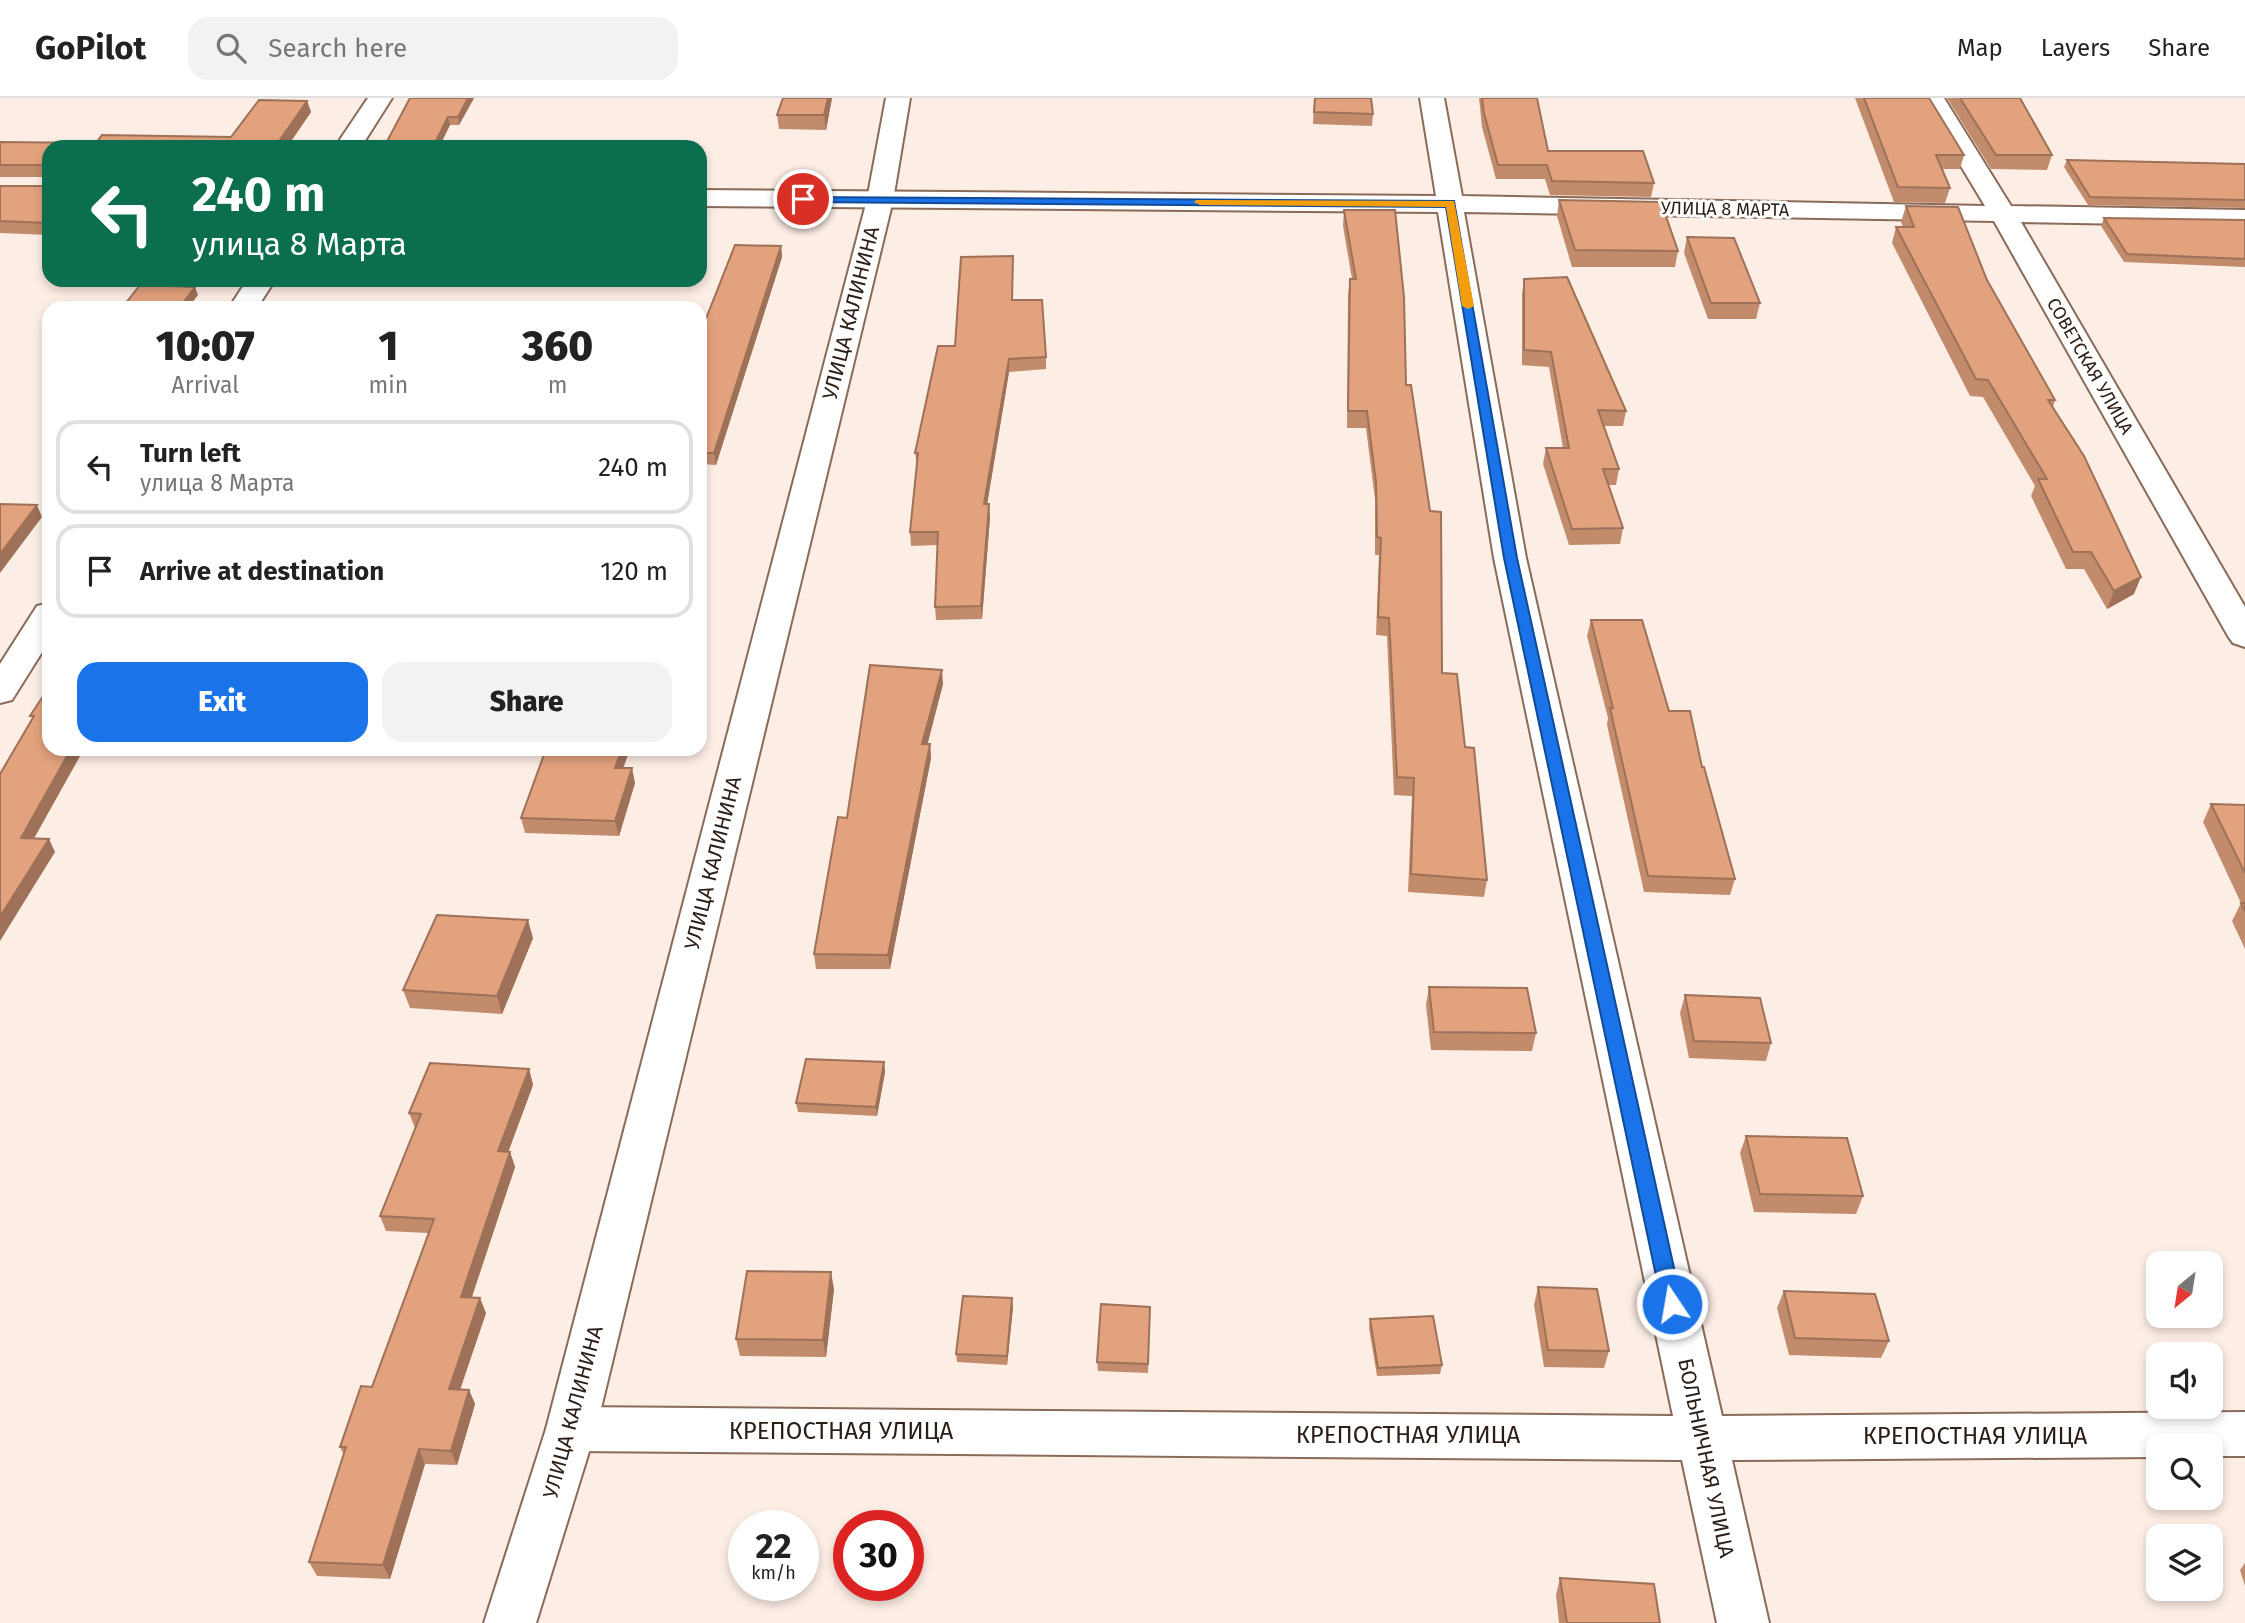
<!DOCTYPE html>
<meta charset="utf-8">
<style>
body{margin:0;font-family:"Fira Sans",sans-serif;background:#f2f2f2;color:#222;height:100vh;display:flex;flex-direction:column;font-size:26px;white-space:nowrap}
*{box-sizing:border-box;margin:0}
p{font-size:23px;color:#767676}
.icon{flex:none;width:38px;height:38px;fill:none;stroke:currentColor;stroke-width:2;stroke-linecap:round;stroke-linejoin:round}
.map{position:relative;flex:1;overflow:hidden}
.side{position:absolute;left:42px;top:203px;width:665px;height:455px;display:flex;flex-direction:column;background:#fff;border-radius:21px;box-shadow:0 4px 10px #0003}
.side>*{flex:none}
.top-card{position:absolute;left:42px;top:42px;width:665px;height:147px;border-radius:21px;box-shadow:0 4px 10px #0003;background:#0b6e4f;color:#fff;overflow:hidden}
.needle{width:46px;rotate:210deg}
.controls{position:absolute;left:2146px;top:1153px;display:grid;gap:14px}
.controls a{display:grid;place-items:center;width:77px;height:77px;border-radius:14px;background:#fff;box-shadow:0 4px 10px #0003;font-size:35px}
.speed{position:absolute;left:728px;top:1412px;display:flex;gap:14px;font-size:35px;font-weight:700;text-align:center}
.speed>*{display:grid;place-content:center;width:91px;height:91px;border-radius:50%;background:#fff;box-shadow:0 4px 10px #0003;line-height:1}
.speed small{font-size:18px;font-weight:400}
.speed .limit{border:10px solid #d22;background:#fff;color:#111}
.pin{position:absolute;display:grid;place-items:center;width:60px;height:60px;color:#fff;margin:-30px;border:4px solid #fff;border-radius:50%;box-shadow:0 2px 7px #0007}
.me{position:absolute;width:77px;margin:-38px;rotate:348deg;stroke-linejoin:round;filter:drop-shadow(0 0 5px #0008)}
.turn{display:flex;align-items:center;gap:24px;height:147px;padding:0 35px;font-size:32px}
.turn .icon{width:91px;height:91px;stroke-width:2.5}
.turn b{display:block;font-size:49px;line-height:60px}
.eta{display:flex;justify-content:space-evenly;align-items:center;height:119px;text-align:center}
.eta b{font-size:42px;font-weight:800;line-height:49px}
.button{display:flex;gap:14px;margin-top:auto;padding:14px 35px}
.button a{flex:1;height:80px;border-radius:21px;background:#1a73e8;color:#fff;font-size:28px;font-weight:800;line-height:80px;text-align:center}
.button a+a{background:#f2f2f2;color:#222}
ul{padding:0;list-style:none}
li{display:flex;align-items:center;gap:21px;height:94px;margin:0 14px 10px;padding:0 21px;border:4px solid #e0e0e0;border-radius:21px}
li div{flex:1}
li b{display:block;font-size:26px}
li em{font-style:normal}
header{display:flex;align-items:center;gap:42px;box-sizing:border-box;height:98px;padding:0 35px;background:#fff;border-bottom:2px solid #e0e0e0}
header strong{font-size:33px}
nav{display:flex;gap:38px;margin-inline-start:auto;font-size:24px}
.search{width:490px;height:63px;background:#f2f2f2;display:flex;align-items:center;gap:18px;box-sizing:border-box;padding:0 24px;border-radius:21px;color:#767676;font-size:26px}
.map>svg:first-child{display:block}
.lines{fill:none;stroke-linecap:round;stroke-linejoin:round}
.street-casing{stroke:#8a6a58;stroke-width:4}
.secondary-casing{stroke:#8a6a58;stroke-width:4}
.street{fill:#fff;fill-rule:evenodd}
.secondary{fill:#fff;fill-rule:evenodd}
.wall{fill:#c28b6c}
.shaded-wall{fill:#9e7158}
.building{fill:#e2a27d;stroke:#9e7158;stroke-width:2}
.route{fill:#1a73e8;stroke:#114b97;stroke-width:2}
.slow{fill:#f59e0b}
.labels{text-anchor:middle;dominant-baseline:central;stroke-width:6;stroke-linejoin:round;paint-order:stroke}
.far-street-label{font-size:18px;fill:#2b1e16;stroke:#fff}
.street-label{font-size:21px;fill:#2b1e16;stroke:#fff}
.near-street-label{font-size:24px;fill:#2b1e16;stroke:#fff}
</style>
<header>
<strong>GoPilot</strong>
<div class="search"><svg class="icon" aria-label="search" viewBox="0 0 24 24"><circle cx="10" cy="10" r="6"/><path d="M15 15l6 6"/></svg>Search here</div>
<nav><a>Map</a><a>Layers</a><a>Share</a></nav>
</header>
<div class="map">
<svg width="2245" height="1525" viewBox="0 0 2245 1525">
<rect width="100%" height="100%" fill="#fcede5"/>
<g class="lines">
<g class="street-casing">
<path id="street" d="M368 0H392L361 49H335Z
M1420 0H1444L1462 98 1985 108 1920 0H1944L2011 108 2245 112V128L2021 124 2245 509V549L2233 545 2228 538 1994 123 1464 114 1526 460 1722 1318 2245 1314V1358H2210V1348H2158V1359L1732 1362 1769 1525H1717L1682 1362 571 1353 554 1346 546 1331 554 1316 571 1309 1673 1318 1494 460 1438 114 700 108V92L1436 98Z
M247 182H275L257 210H229Z
M49 505V543L12 602 0 605V566L37 508Z"/>
</g>
<g class="secondary-casing">
<path id="secondary" d="M886 0H910L893 102 596 1331 536 1525H484L546 1331 867 102Z"/>
</g>
<use href="#street" class="street"/>
<use href="#secondary" class="secondary"/>
</g>
<path class="wall" d="M474 0 459 27H450L439 49H384Z
M832 0 826 32 779 31 777 17Z
M1314 0 1373 16 1372 28 1313 26Z
M1479 0H1537L1548 53 1654 85 1651 99 1550 97 1545 81H1496L1482 29Z
M1855 0H1929L1964 57 1960 71H1942L1950 90 1945 105 1894 104Z
M1947 0H2020L2052 57 2047 72 1991 71Z
M307 3 311 14 287 49H49V137L0 135V88H44L47 86 46 79H0V44L96 45 231 39Z
M2067 62 2245 66V110L2088 107 2064 69Z
M1559 102 1678 153 1675 169H1572L1557 118Z
M1906 108 1987 182 2055 302 2053 309 2134 496 2107 511 2084 471H2066L2031 398 2035 388 1983 299 1970 298 1892 145 1896 129H1903L1901 124Z
M1344 112 1406 287 1442 575 1465 649 1487 782 1484 799 1408 794 1412 698 1394 697 1387 538 1376 537 1379 457H1375V401L1366 330H1347L1348 197 1350 181H1352L1343 128Z
M2104 120 2245 122V169L2124 164 2101 128Z
M1687 139 1760 205 1756 221H1708L1684 155Z
M781 148 782 159 716 367 700 366V236Z
M1013 170V202L1046 259V271L1009 274 987 406 990 419 982 521 936 522 935 509 938 447 911 448 910 434 917 368 915 355 955 248Z
M1524 181 1626 313 1623 328H1604L1619 371 1616 387H1608L1623 430 1620 446 1569 447 1543 366 1546 350H1563L1549 269 1522 267V196Z
M1591 522 1669 613 1735 781 1730 797 1644 794 1607 627 1608 620 1587 538Z
M943 586 927 646H930L931 660 890 871H816L814 856 847 720Z
M624 670 635 685 619 738 525 735 521 720Z
M2211 706 2245 707V851L2232 823 2241 805 2203 724Z
M533 840 502 916 410 910 403 892Z
M1429 889 1536 935 1532 953 1431 952 1426 907Z
M1685 897 1771 945 1766 963 1689 960 1680 915Z
M884 964 885 974 877 1018 798 1014 796 1005Z
M529 971 533 987 508 1054H510L515 1069 471 1199 486 1215 460 1292H469L475 1306 457 1367 425 1366 390 1481 317 1478 309 1464 344 1357 340 1349 372 1289 428 1135 386 1133 380 1118 415 1030 409 1015Z
M1746 1038 1863 1098 1856 1116 1754 1114 1740 1055Z
M1538 1189 1609 1253 1604 1270 1544 1269 1534 1207Z
M834 1191 826 1259 740 1258 736 1241Z
M1784 1193 1889 1243 1881 1260 1789 1257 1777 1210Z
M1013 1209 1007 1267 957 1264 956 1256Z
M1150 1209 1148 1275 1098 1273 1097 1264Z
M1370 1221 1442 1267 1440 1276 1377 1278 1369 1230Z
M2245 1465V1488L2240 1472Z
M1560 1480 1660 1525H1559L1556 1497Z"/>
<path class="shaded-wall" d="M468 0H474L459 27 458 19Z
M828 0H832L826 32 824 17Z
M307 3 311 14 287 49H275Z
M448 19 450 27 439 49H433Z
M781 148 782 159 716 367 714 355Z
M195 189 198 197 188 210H179Z
M1009 261V274L985 419 984 406Z
M989 406 990 419 982 521 981 508Z
M37 407 42 419 0 475V456Z
M2141 479 2134 496 2107 511 2114 493Z
M942 572 943 586 924 660 922 646Z
M930 646 931 660 890 871 888 857Z
M71 651H84L27 753 21 740Z
M622 651H630L618 685 615 670Z
M632 670 635 685 619 738 615 723Z
M49 741 55 754 0 843V819Z
M528 822 533 840 502 916 497 898Z
M884 964 885 974 877 1018 876 1009Z
M529 971 533 987 503 1068 498 1053Z
M510 1054 515 1069 467 1214 461 1199Z
M831 1174 834 1191 826 1259 823 1242Z
M480 1200 486 1215 455 1306 449 1291Z
M1012 1200 1013 1209 1007 1267V1258Z
M469 1292 475 1306 457 1367 451 1353Z
M419 1351 425 1366 390 1481 383 1467Z"/>
<path class="building" d="M410 0H468L458 19H448L433 49H384Z
M783 0H828L824 17H777Z
M1315 0H1371L1373 16 1314 14Z
M1482 0H1537L1548 53H1643L1654 85 1552 83 1547 67H1498L1484 15Z
M1864 0H1929L1964 57H1936L1950 90 1898 89Z
M1960 0H2020L2052 57H1996Z
M259 2 307 3 275 49H49V125L0 123V88H44L47 86 45 67H0V44L96 45 102 37 231 39Z
M2067 62 2245 66V102L2090 99Z
M1559 102 1661 104 1678 153 1575 152Z
M1906 108 1958 109 1987 182 2055 302H2048L2084 358 2141 479 2114 493 2091 454H2073L2038 381H2047L1988 282 1976 281 1896 129H1914Z
M1344 112H1395L1404 199 1406 287H1411L1430 413 1441 414 1442 575 1457 576 1465 649 1474 650 1487 782 1411 776 1414 680 1397 679 1389 520 1378 519 1381 440 1377 439 1376 384 1367 313H1348L1350 181H1356Z
M2104 120 2245 122V161L2127 156Z
M1687 139 1734 140 1760 205H1711Z
M735 147 781 148 714 355H700V236Z
M1013 158 1012 202H1042L1046 259 1009 261 984 406H989L981 508 935 509 938 434H910L918 355H915L938 248H955L961 159Z
M1567 179 1626 313 1598 312 1619 371H1603L1623 430 1572 431 1546 350H1569L1551 254 1524 252V181Z
M140 187 195 189 179 210H122Z
M0 406 37 407 0 456Z
M1591 522H1642L1669 613H1690L1702 669H1704L1735 781 1648 778 1610 610H1613Z
M870 567 942 572 922 646H930L888 857 814 856 838 719 847 720Z
M49 589V651H71L21 740 49 741 0 819V676L34 618H30Z
M546 651H622L615 670H632L615 723 521 720Z
M2211 706 2245 707V775Z
M2241 805H2245V813Z
M437 817 528 822 497 898 403 892Z
M1429 889 1527 890 1536 935 1434 934Z
M1685 897 1760 900 1771 945 1694 943Z
M806 961 884 964 876 1009 796 1005Z
M430 965 529 971 498 1053 510 1054 461 1199 480 1200 449 1291 469 1292 451 1353 419 1351 383 1467 309 1464 346 1349H340L361 1288 372 1289 434 1121 380 1118 421 1016 409 1015Z
M1746 1038 1847 1040 1863 1098 1760 1096Z
M747 1173 831 1174 823 1242 736 1241Z
M1538 1189 1597 1191 1609 1253 1548 1252Z
M1784 1193 1875 1196 1889 1243 1795 1240Z
M963 1198 1012 1200 1007 1258 956 1256Z
M1101 1206 1150 1209 1148 1266 1097 1264Z
M1433 1218 1442 1267 1378 1270 1370 1221Z
M1560 1480 1654 1486 1660 1525H1567Z"/>
<path class="route" d="M799 99 1454 103 1517 460 1682 1206 1679 1212H1665L1662 1206 1504 460 1446 109 803 104 799 103Z"/>
<path class="slow" d="M1196 102 1454 103 1474 208 1468 211 1462 208 1446 109 1200 107 1194 104Z"/>
<g class="labels">
<g class="far-street-label">
<text transform="translate(1725 111) rotate(1)">УЛИЦА 8 МАРТА</text>
<text transform="translate(2090 268) rotate(60)">СОВЕТСКАЯ УЛИЦА</text>
</g>
<g class="street-label">
<text transform="translate(851 215) rotate(-76)">УЛИЦА КАЛИНИНА</text>
<text transform="translate(713 765) rotate(-76)">УЛИЦА КАЛИНИНА</text>
<text transform="translate(573 1314) rotate(-75)">УЛИЦА КАЛИНИНА</text>
<text transform="translate(1706 1360) rotate(78)">БОЛЬНИЧНАЯ УЛИЦА</text>
</g>
<g class="near-street-label">
<text x="841" y="1333">КРЕПОСТНАЯ УЛИЦА</text>
<text x="1408" y="1337">КРЕПОСТНАЯ УЛИЦА</text>
<text x="1975" y="1338">КРЕПОСТНАЯ УЛИЦА</text>
</g>
</g>
</svg>
<div class="controls">
<a><svg class="needle" viewBox="-14 -14 28 28"><path d="M0-13l5 13h-10z" fill="#e53935"/><path d="M0 13l5-13h-10z" fill="#767676"/></svg></a>
<a><svg class="icon" aria-label="sound" viewBox="0 0 24 24"><path d="M4 9h4l5-4v14l-5-4H4zM17 9q2 3 0 6"/></svg></a>
<a><svg class="icon" aria-label="search" viewBox="0 0 24 24"><circle cx="10" cy="10" r="6"/><path d="M15 15l6 6"/></svg></a>
<a><svg class="icon" aria-label="layers" viewBox="0 0 24 24"><path d="M12 4l9 5-9 5-9-5zM3 14l9 5 9-5"/></svg></a>
</div>
<div class="speed"><div>22<small>km/h</small></div><div class="limit">30</div></div>
<div class="pin" style="left:803px;top:101px;background:#d93025"><svg class="icon" aria-label="arrive" viewBox="0 0 24 24"><path d="M6 21V4h12l-3 4 3 4H6"/></svg></div>
<svg class="me" style="left:1672px;top:1206px" viewBox="-20 -20 40 40"><circle r="17" fill="#1a73e8" stroke="#fff" stroke-width="3"/><path d="M0-11L8 9 0 5-8 9z" fill="#fff"/></svg>
<div class="top-card">
<div class="turn"><svg class="icon" aria-label="left" viewBox="0 0 24 24"><path d="M17 20v-9H6M10 6l-5 5 5 5"/></svg><div><b>240 m</b>улица 8 Марта</div></div>
</div>
<section class="side">
<div class="eta">
<div><b>10:07</b><p>Arrival</p></div>
<div><b>1</b><p>min</p></div>
<div><b>360</b><p>m</p></div>
</div>
<ul>
<li><svg class="icon" aria-label="left" viewBox="0 0 24 24"><path d="M17 20v-9H6M10 6l-5 5 5 5"/></svg><div><b>Turn left</b><p>улица 8 Марта</p></div><em>240 m</em></li>
<li><svg class="icon" aria-label="arrive" viewBox="0 0 24 24"><path d="M6 21V4h12l-3 4 3 4H6"/></svg><div><b>Arrive at destination</b></div><em>120 m</em></li>
</ul>
<div class="button"><a>Exit</a><a>Share</a></div>
</section>
</div>
